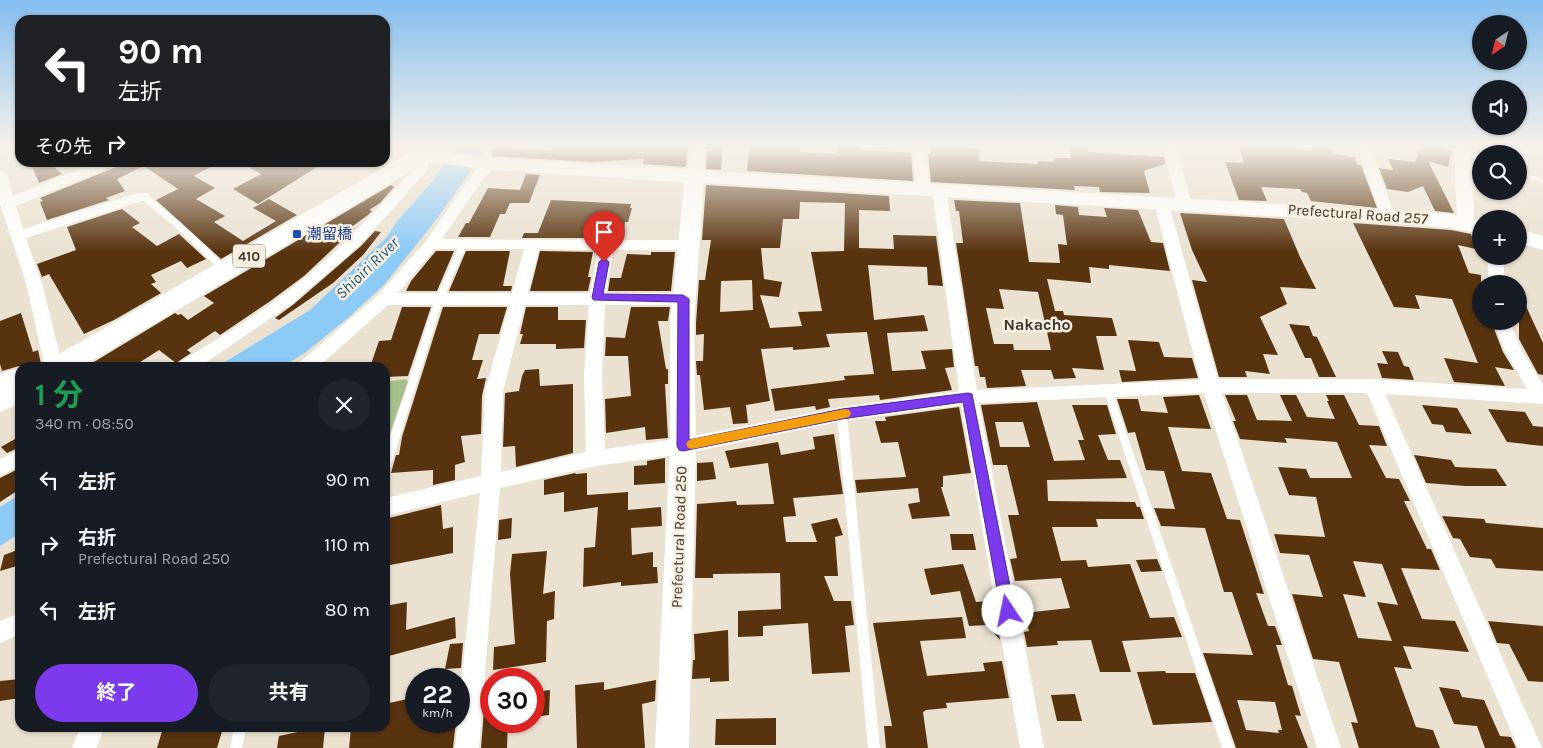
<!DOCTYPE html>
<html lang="ja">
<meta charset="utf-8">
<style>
body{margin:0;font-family:Karla,"Noto Sans JP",sans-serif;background:#20242c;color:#f1f3f6;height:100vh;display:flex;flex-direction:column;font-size:19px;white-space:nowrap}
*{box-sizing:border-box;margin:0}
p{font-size:16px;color:#9ea1a6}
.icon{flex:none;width:28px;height:28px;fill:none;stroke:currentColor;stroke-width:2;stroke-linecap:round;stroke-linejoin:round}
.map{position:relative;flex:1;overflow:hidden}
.panel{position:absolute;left:15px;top:362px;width:375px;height:370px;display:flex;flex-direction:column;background:#171b24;border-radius:15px;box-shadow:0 1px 4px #0004}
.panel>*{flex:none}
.hud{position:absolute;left:15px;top:15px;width:375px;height:152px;border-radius:15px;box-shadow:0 1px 4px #0004;background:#202124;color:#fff;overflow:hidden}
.needle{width:32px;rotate:215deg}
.buttons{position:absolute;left:1472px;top:15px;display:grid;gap:10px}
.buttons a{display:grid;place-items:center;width:55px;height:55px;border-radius:50%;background:#171b24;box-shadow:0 1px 4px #0004;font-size:25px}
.speed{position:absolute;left:405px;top:668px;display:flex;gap:10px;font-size:25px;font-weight:700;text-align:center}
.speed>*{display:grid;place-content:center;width:65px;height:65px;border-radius:50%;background:#171b24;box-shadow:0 1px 4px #0004;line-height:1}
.speed small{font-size:12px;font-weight:400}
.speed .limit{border:8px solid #d22;background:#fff;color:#111}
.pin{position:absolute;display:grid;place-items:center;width:42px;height:42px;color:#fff;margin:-51px -21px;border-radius:50% 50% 50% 0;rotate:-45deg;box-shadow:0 0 5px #0007}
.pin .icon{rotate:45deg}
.me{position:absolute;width:55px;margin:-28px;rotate:349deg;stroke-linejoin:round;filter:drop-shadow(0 0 4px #0008)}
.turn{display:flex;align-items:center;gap:18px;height:105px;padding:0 20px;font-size:22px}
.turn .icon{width:65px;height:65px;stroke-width:2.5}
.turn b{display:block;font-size:35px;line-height:42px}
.then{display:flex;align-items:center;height:48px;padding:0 20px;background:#0003;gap:10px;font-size:19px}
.round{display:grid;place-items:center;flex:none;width:52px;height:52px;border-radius:26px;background:#20242c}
.overview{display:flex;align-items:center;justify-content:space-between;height:85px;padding:0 20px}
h1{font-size:30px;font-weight:700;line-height:38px;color:#1e9e55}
.primary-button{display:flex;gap:10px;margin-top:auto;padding:10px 20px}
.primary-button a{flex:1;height:58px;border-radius:30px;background:#7c3aed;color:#fff;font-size:20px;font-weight:700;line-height:58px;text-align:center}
.primary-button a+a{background:#20242c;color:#f1f3f6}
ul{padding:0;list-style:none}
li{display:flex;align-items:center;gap:15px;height:65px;padding:0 20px}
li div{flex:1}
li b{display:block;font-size:19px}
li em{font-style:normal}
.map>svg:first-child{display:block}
.green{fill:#a6c08d}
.water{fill:#8ecaf6}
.building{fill:#573310;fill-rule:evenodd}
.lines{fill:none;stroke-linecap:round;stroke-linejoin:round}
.service{fill:#fff;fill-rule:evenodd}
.minor{fill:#fff;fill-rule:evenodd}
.tertiary{fill:#fff;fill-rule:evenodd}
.secondary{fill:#fff;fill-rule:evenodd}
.trunk{fill:#fff;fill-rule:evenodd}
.route{fill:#7c3aed;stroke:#51269a}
.slow{fill:#f59e0b}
.transit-dot{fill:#1a4fb4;stroke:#f7eede;stroke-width:2}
.labels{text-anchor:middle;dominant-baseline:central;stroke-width:5;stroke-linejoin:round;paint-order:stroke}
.shield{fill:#f7eede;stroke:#736e65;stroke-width:1}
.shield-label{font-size:14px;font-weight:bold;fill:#3b3731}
.street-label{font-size:15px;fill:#3b3731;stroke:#f7eede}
.transit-label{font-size:15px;fill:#164399;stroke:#f7eede;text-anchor:start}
.water-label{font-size:16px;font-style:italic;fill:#165b84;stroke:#f7eede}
.neighbourhood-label{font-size:16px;font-weight:bold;fill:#3b3731;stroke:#f7eede}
</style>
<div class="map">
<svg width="1543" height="748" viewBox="0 0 1543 748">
<rect width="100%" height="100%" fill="#eae1d1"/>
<path class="green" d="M406 379 408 382 385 447V382Z"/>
<path class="water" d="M455 147H487L436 220 384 285 349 317 306 352 282 367 215 368 310 310 386 238 398 220 432 182Z
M20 494V533L0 546V507Z"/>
<path class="building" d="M495 147 552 150 553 147H688L686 167 643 164 644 159 591 162 492 156Z
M712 147H723L721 170 706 169 707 151H712Z
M749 147H800V152L837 154 836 147H862V150L911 153 913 181 747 171Z
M930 147 977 148 980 161 1038 164V161L1054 162 1053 158H1071L1070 147H1088V152L1164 157 1165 164 1144 171 1150 193 1100 192 1099 187 1074 186 1075 190 931 182 928 153H931Z
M1239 147H1286L1311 151 1312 147H1331V153L1355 157 1357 165H1361L1377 208 1311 201 1307 193 1302 192 1300 189 1261 187 1267 201 1239 200 1225 162 1244 163Z
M1420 147H1440L1452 151 1448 167 1428 161 1454 213 1435 211 1423 186 1408 192 1387 189 1379 168 1393 170 1388 159 1415 162Z
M30 162H53L56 169 62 174 39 183Z
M118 162H219L194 176 215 188 196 199 225 216 214 222 243 241 276 221 253 208 269 199 297 215 221 259 156 200 178 189 144 166 117 179 125 191 106 198 109 200 47 220 40 202 43 201 40 198 116 167Z
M240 162H325L258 204 233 189 261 174Z
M526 174 540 175 529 203H510L505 214H500L490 237H458L466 223H469L488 188 520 190Z
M391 185 394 187 380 203 369 210 372 211 368 215 350 228H355L304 276 269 302 220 335 215 331 187 350 191 353 176 363 159 350 131 368H84L175 313 178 315 181 314 188 320 214 303 204 296Z
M706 185 889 196 890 211 859 210V248L894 249 893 235 936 236 943 286 928 285 927 267 868 265 874 320 924 315 928 331 887 333 892 371 926 369 921 351 952 349 954 367 945 368 952 390 880 400 879 395 828 399 830 407 816 410 815 406 775 411 771 389 845 380 844 376 874 374 867 332 826 334 830 347 793 350V347L761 349 770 401 746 405 748 423 733 424 730 407 704 410 700 375H697L696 361H703L704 334 696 335V323L699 280H705L711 240H702ZM800 202 845 203 844 251 811 252 822 311 798 312 802 326 770 328 760 295 779 297 782 282 764 279 761 248H780L783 219H799ZM752 280 753 310 720 312 721 281Z
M551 200 631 204 630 208H632L628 222H625L623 238 608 236 602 238H522L524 233H538Z
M954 200 1020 203 1029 262 1060 263 1058 244 1067 245 1063 215 1056 214 1055 205 1078 207 1079 215 1107 217 1104 208 1138 210 1151 242 1163 243 1170 271 1109 265V269L1089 267 1091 283 1047 279 1055 311H1063L1064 315 1112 318 1117 336H1096L1104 370 1072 368 1076 378 1054 379 1051 370H1021L1026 386 987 388 985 377H980L978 366H975L956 243H963L959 211H956ZM999 289 1038 292 1051 350H1014L1013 344H994L986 308 1004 309Z
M122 209 140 223 132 227 157 246 179 234 206 259 187 268 181 261 151 275 156 282 151 284 161 293 114 320 84 334 49 274 42 277 37 264 76 250 67 227Z
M1180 213 1284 219 1300 257 1316 289 1280 287 1287 304 1260 317 1278 355 1263 354 1270 374 1245 371 1247 377H1219L1192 280 1207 282 1192 250Z
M1353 223 1451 230 1471 234 1476 249 1458 245 1469 273 1481 275V321H1491L1503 352 1514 370 1495 367 1505 386 1454 382 1444 358 1478 363 1452 299 1415 295 1420 309 1394 307Z
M375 231 381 232 363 255 333 283 279 320 275 318 294 304 361 246Z
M436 251H454L437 291H406L411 281Z
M466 251H510L503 286H512L511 291H449Z
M540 251 593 252 588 277H591L588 291H530Z
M651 252H675L671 291H608L610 278H621L627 254 651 255Z
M1519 291 1543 343V375L1538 374 1519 339Z
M402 307H431L408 376 385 377V368H379L381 363 371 364 379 341 391 340Z
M443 307H507L499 334H479L472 360H483L477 379 486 378 482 396 481 434 461 436 465 462 455 465V480L433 485V470L391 473 396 455H399L402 437Z
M526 307H558V320H586L584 348 556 349V344H520L523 334H520Z
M631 307H670L668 321H658L666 369H668V384H665L668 438 646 440 645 427 606 433 605 399 631 396 628 356H605L606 337 625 338Z
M21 313 33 352 38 350 41 364 32 368 19 366 2 371 0 364V321Z
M1289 324 1309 326 1313 336 1317 337 1336 377H1319L1311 358H1305Z
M1128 340 1159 342 1164 357 1192 358 1198 378 1122 382 1119 370 1136 371Z
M1382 351 1398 352 1404 366 1409 367 1414 380 1382 378 1377 363 1388 364Z
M539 369 540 386 573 384V453L516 467 515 446 503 447 505 393 519 391 522 376 525 370Z
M1199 395 1211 429 1168 427 1182 471 1211 473 1227 519 1240 520 1264 594 1256 593 1268 626H1275L1282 645H1276L1288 685 1292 686 1301 716 1295 715 1308 748H1236L1203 653 1253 655 1232 592H1224L1205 528 1161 526 1154 508 1175 509 1164 471 1146 470 1135 432 1128 433 1117 399H1138L1141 411 1168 413 1163 397ZM1237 700 1275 702 1282 730H1278L1279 733 1246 730Z
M1225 395H1247L1257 420 1292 421 1280 395H1296L1307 417 1335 419 1327 401H1329L1326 395H1344L1359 425 1379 426 1387 446 1369 445 1386 478 1399 479 1410 501H1404L1427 549H1431L1440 570 1401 568 1422 619 1455 621 1469 652 1403 646 1412 669 1394 667 1416 727 1433 730 1440 748H1359L1351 722 1358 723 1339 662 1313 659 1292 594 1323 597 1309 555 1280 553 1274 534 1325 537 1316 497 1289 495 1278 467 1306 469 1310 478H1352L1337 442 1285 438 1287 443 1240 439 1233 421H1236ZM1353 561 1382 564 1398 605 1377 602 1392 641 1358 638 1343 594 1366 597Z
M1037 402 1054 461 1085 460 1078 440H1084L1072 405H1107L1116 434 1098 435 1108 460H1120L1127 478 1047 480 1048 501 1135 502 1137 507H1140L1144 519H1096L1098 527H1052L1061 561 1086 560 1088 567 1130 564 1150 618 1174 617 1182 637 1122 641 1131 672H1100L1091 640 1057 641 1058 645 1027 647 1024 632 1029 631 1024 613 1070 608 1061 578 1015 581 1010 559 1017 558 1008 515H1019L1007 465H993L981 405ZM995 422H1023L1030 447H1000Z
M1422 405 1457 408 1472 434 1446 432 1443 425 1432 424Z
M959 407 971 473 943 476V487H941L950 516 912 519 908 504 920 502 918 488 857 493 855 480 906 477 898 442 881 443 875 421H886L885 417Z
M1488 409 1525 412 1533 426 1543 427V446L1507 442Z
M834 434 843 494 793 498 796 516 783 517 786 542H817L811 524 837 518 843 535 835 537 838 576H824L834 601H851L854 625 845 626 850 672 812 674 808 623 763 626V636L738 637V611L781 609 780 573 713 574V578H695L697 504 736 501 737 505 774 504 768 463 730 468 725 451 778 442 781 455 815 449 813 437Z
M20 436V447L7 453 1 447Z
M1414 455 1451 460 1455 467 1496 469 1507 486H1465L1426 483Z
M665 458V483L634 485V466L647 465V461Z
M713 462 716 479 697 481V463Z
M20 468V489L0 502V478Z
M575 473 576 474 587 473V495L628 492V510L661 507 662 526 631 528 632 555 653 552V567H657L658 583 621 586V582L583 587 584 548 595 547 598 507 564 512V492L544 495V480Z
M441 505 443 529 453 527V553L385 566V519Z
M1442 516 1484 519 1486 523 1543 528V571L1496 568 1491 559 1470 557 1460 539 1453 538Z
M512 518 511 538 498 540 499 520Z
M950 534H973L976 550H952Z
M20 549V565L0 571 4 555Z
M547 551 543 594 555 591 554 619 547 621 546 662 493 670 494 647 515 644 510 574 512 554Z
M1157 559 1162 571 1141 572 1136 560Z
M963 564 976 602 993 601 1000 640 987 625 969 626 960 591 931 595 924 569Z
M407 602 406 630 455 617 456 638 385 657V606Z
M962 617 966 638 920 641 927 676 985 671 983 663 1002 661 1009 698 946 703 947 708 926 710 923 712 928 748H886L884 726H892L873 623Z
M1488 621 1543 626V682L1528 681 1509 644 1497 643Z
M728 630 729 681 710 682V678L692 679 693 660H695L694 634Z
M463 643 461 668 445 669 450 644Z
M1165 671 1166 673H1195L1212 722 1153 725 1137 672Z
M20 679V698L0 701V681Z
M656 680 655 701 642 704 645 748H577L575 685 604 682V690Z
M1439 687 1459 690 1462 697 1484 700 1500 736 1511 737 1516 748H1485L1477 726 1454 724Z
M550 690 549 715 534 717V692Z
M1075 694 1082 721H1057L1051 695Z
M416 697V721H456L453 748H349L351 728H385V704Z
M491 697V721H508L507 748H481L485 698Z
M776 718V745H715L716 719Z
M163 728H198V731L223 728 217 748H157Z
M316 728H325L323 748H277L279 736Z"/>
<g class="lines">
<path class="service" d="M1462 150 1481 157V161L1460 153V151Z
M1519 171 1543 179V183L1519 175Z
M140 194H146L181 223 228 268 229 270 228 272H222L175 227 140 198Z
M460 243H466L467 245 443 300 390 468 388 471 385 472V453L435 300Z
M1108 388 1111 389 1112 391 1234 748H1222L1104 391 1105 389Z
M842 410 845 411 847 414 880 748H868L837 414 839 411Z
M234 728H246L242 748H230Z"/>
<path class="minor" d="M912 147H926L930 189 928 192H918L916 189Z
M1163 147H1177L1191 203 1189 206H1179L1177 203Z
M1358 147H1372L1379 174 1396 216 1394 219H1384L1382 216 1365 174Z
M419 152 426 156 429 168 427 171 360 245 293 303 198 368H176L178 363C228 333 278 302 322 263 355 233 385 201 415 167L412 156Z
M491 160 498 164 483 179 442 239 602 240 607 238 613 240H689L694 241 697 245 694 249 689 250H613L606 293H683L689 295 691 299 689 303 683 305H605L602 375 605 449 683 438 842 407 959 391 932 190 934 187H944L946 190 977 390 1200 380 1154 202 1156 199H1166L1168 202 1218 379H1373L1527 389 1505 351 1493 321H1509L1522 351 1543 385V404L1385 394 1542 748H1518L1367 393H1222L1341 748H1317L1204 393 979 403 1044 748H1020L961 405 842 421 683 454 596 466 500 488 479 748H455L480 493 385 516V498L481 476 485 391 509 305H388L317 368H297L299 363 378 295 426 241 473 173 486 161ZM435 249H524L512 293H398ZM539 249 598 250 590 293H528ZM525 305H589L584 375 586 452 501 472 503 391Z
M97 162H116L115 165 16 206 23 229 138 193H148L150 196 148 199 26 238 42 283 63 368H45L26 283 0 204V170L7 174 13 196Z
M1487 256H1503L1505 284H1489Z
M20 368V381L0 388V374Z
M20 449V466L0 476V459Z
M20 613V634L0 643V621Z
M80 728H104L96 748H72Z"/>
<path class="tertiary" d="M690 147H706L703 176 701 180H689L687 176Z
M1454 147H1470L1475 224 1472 228 1466 230 1460 228 1457 224Z"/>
<path class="secondary" d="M695 170 1451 214 1481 220V234L1451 228 1389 223 704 183 694 323 696 446 689 748H655L670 446V323L685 176 688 172Z
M1519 229 1543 236V250L1519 243Z"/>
<path class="trunk" d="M422 149 491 158 695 169 703 171 706 176 703 181 695 183 491 170 426 162 80 368H44L47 361 414 150Z
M20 379V403L0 412V388Z"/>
</g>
<linearGradient id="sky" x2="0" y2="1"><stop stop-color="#84bdee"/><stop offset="0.58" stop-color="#f6f2ea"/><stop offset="1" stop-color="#f6f2ea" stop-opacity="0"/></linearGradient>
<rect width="1543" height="252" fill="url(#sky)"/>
<path class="route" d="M604 258 609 262 603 294 683 295 689 299V440L842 409 968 393 972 394 1015 611 1013 616 1008 618 1003 616 1001 611 963 402 842 419 683 451 679 450 677 446 678 302 594 300 592 298 599 262Z"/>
<path class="slow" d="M845 409 849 410 851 413 849 417 845 418 692 449 688 448 686 444 688 441 692 439Z"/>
<rect class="transit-dot" x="292" y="229" width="10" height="10" rx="2.5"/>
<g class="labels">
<rect class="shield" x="233" y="244.5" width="32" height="23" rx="4"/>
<g class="shield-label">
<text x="249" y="256">410</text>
</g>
<g class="street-label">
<text transform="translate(1358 214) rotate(4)">Prefectural Road 257</text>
<text transform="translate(679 537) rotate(-88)">Prefectural Road 250</text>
</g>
<g class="transit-label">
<text x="307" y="234">潮留橋</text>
</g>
<g class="water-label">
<text transform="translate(367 268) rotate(-44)">Shioiri River</text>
</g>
<g class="neighbourhood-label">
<text x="1037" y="324">Nakacho</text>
</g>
</g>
</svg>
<div class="buttons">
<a><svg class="needle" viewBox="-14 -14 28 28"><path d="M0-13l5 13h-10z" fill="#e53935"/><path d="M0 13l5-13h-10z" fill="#9ea1a6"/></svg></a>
<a><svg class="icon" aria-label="sound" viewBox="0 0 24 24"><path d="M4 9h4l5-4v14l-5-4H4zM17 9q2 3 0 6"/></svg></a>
<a><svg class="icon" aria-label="search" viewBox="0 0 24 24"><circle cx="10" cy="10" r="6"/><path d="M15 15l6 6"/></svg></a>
<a>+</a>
<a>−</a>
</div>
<div class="speed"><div>22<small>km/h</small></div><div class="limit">30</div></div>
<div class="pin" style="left:604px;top:262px;background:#d93025"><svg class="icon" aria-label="arrive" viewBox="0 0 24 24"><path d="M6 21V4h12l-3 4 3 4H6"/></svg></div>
<svg class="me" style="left:1008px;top:611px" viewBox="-20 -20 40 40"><circle r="19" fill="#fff"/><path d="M0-13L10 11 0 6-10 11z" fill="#7c3aed"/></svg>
<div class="hud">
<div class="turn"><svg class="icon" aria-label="left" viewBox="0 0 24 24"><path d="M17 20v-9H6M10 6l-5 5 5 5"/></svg><div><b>90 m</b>左折</div></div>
<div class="then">その先<svg class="icon" aria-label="right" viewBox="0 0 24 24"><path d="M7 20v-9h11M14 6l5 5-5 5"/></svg></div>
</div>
<section class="panel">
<div class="overview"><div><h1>1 分</h1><p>340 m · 08:50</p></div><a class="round"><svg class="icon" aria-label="close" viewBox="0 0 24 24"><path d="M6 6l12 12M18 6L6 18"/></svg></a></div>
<ul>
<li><svg class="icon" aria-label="left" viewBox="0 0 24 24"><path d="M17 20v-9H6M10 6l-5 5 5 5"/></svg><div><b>左折</b></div><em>90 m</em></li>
<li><svg class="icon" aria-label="right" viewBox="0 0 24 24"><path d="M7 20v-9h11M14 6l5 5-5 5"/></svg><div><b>右折</b><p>Prefectural Road 250</p></div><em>110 m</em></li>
<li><svg class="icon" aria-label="left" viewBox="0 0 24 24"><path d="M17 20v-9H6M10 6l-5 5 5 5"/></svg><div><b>左折</b></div><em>80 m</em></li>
</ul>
<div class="primary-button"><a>終了</a><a>共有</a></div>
</section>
</div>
